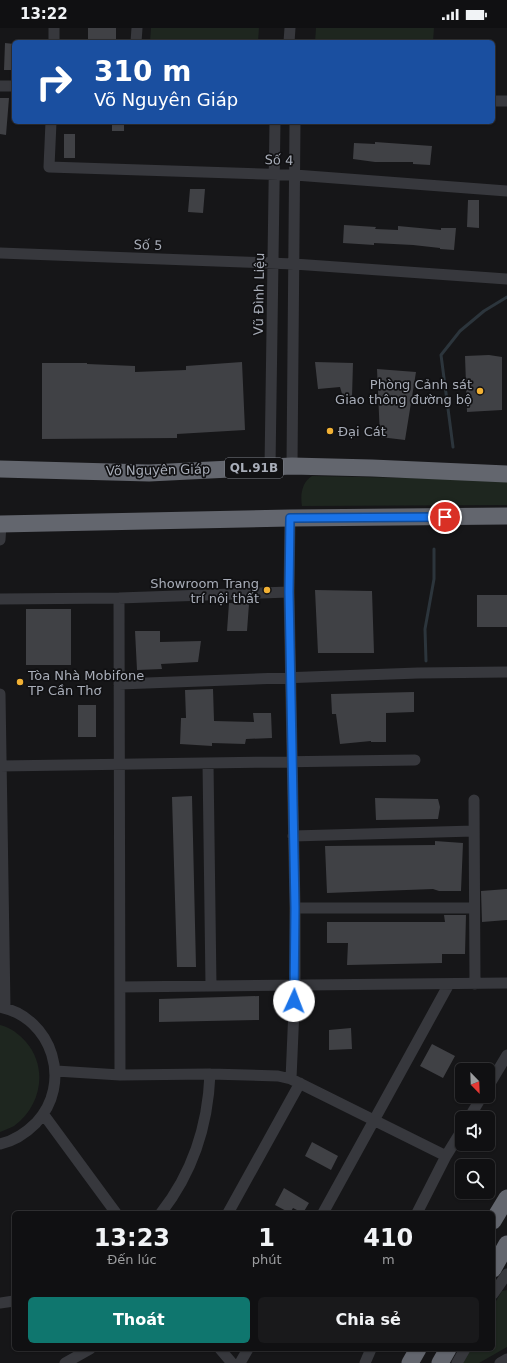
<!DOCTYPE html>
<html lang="vi">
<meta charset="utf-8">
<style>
body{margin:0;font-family:"DejaVu Sans",sans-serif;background:#19191b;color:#f1f3f6;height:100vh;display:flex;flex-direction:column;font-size:15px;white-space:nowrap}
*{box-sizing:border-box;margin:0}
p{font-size:13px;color:#9c9d9f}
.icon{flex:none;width:22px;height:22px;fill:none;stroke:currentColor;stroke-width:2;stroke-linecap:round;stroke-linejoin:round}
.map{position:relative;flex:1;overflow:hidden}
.sheet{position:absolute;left:12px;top:1183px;width:483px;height:140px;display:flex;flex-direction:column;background:#101012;border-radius:6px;box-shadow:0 1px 3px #0004,0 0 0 1px #303032}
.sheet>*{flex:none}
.top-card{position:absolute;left:12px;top:12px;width:483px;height:84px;border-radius:6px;box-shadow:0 1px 3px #0004,0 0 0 1px #303032;background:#1a4fa0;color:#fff;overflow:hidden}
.needle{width:26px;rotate:157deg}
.controls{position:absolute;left:455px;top:1035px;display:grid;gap:8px}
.controls a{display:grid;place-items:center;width:40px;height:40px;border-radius:6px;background:#101012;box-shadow:0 1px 3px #0004,0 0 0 1px #303032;font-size:20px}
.pin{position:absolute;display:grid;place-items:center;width:34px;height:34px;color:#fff;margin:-17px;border:2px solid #fff;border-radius:50%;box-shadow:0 1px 4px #0007}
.me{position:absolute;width:44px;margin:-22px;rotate:2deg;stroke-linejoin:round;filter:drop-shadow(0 0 3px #0008)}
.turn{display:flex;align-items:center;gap:14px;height:84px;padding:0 16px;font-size:18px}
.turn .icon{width:52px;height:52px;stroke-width:2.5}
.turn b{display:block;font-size:28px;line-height:34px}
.eta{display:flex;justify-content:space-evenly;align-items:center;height:68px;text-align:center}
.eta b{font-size:24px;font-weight:700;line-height:28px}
.primary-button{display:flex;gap:8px;margin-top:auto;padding:8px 16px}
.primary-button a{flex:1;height:46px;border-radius:6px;background:#0f766e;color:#fff;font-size:16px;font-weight:700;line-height:46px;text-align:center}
.primary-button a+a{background:#19191b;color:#f1f3f6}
.status{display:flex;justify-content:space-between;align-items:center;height:28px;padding:0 20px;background:#101012;direction:ltr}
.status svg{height:11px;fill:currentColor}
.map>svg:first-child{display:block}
.green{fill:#1e261f}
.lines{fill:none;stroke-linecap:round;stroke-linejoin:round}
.stream{stroke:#2c353c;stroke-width:3}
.building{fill:#404145}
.minor{stroke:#37383d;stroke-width:11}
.highway{stroke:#63666e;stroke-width:17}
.route-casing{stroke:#114b97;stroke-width:10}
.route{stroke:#1a73e8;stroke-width:7}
.poi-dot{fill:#f2b134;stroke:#111113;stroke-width:1.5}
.labels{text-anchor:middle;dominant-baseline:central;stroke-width:3.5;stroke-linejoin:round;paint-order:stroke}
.shield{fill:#111113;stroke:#7b7e86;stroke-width:1}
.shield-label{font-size:12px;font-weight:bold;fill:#a8adb8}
.street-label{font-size:13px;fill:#a8adb8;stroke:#111113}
.poi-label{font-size:13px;fill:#a8adb8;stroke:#111113;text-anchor:end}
</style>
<div class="status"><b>13:22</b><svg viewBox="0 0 49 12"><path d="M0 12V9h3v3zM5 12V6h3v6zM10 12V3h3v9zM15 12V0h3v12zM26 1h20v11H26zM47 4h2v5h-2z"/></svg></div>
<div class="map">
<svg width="507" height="1335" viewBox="0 0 507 1335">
<rect width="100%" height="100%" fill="#161618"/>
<path class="green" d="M151 0H259L258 14H150Z
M316 0H434L433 14H315Z
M312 448 507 452V477L302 478C300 467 302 454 312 448Z
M0 997C10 999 19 1006 26 1014 48 1039 42 1078 14 1098 10 1100 5 1102 0 1104Z
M507 1262V1319L479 1335H461L468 1321H493V1278L502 1263Z"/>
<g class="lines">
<path class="stream" d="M453 419 441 327 460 303 484 283 507 269
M426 633 425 601 434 551V521"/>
</g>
<path class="building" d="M88 0H116V14H88Z
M5 15 14 16V42H4Z
M0 70H9L6 107 0 106Z
M112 94H124V103H112Z
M64 106H75V130H64Z
M375 114 432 118 430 137 413 136V134H375L353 131 354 115 375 116Z
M190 161H205L203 185 188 184Z
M468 172H479V200L467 199Z
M344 197 376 199 375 201 398 202V198L441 202V200H456L454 222 440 221V220L413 217 374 215V217L343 215Z
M489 327 502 329V382L467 384 465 328Z
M242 334 245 402 177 406V410L42 411V335H87V336L135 338V344L186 342V338Z
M315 334 353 335 352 369H343L340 359 318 361Z
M377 341 416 344 405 412 380 409Z
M315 562 372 563 374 625H318Z
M477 567H507V599H477Z
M229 575 249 576 247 603H227Z
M26 581H71V637H26Z
M135 603H160V614L201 613 198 634 161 636 162 641 137 642Z
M213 661 214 693 254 694 253 685H271L272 710 246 711 245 716 212 715V718L180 716 181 690H186L185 662Z
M414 664V684L386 685V714H371V713L340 716 336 686H332L331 666Z
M78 677H96V709H78Z
M192 768 196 939H177L172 769Z
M375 770 438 771 440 779 438 791 376 792Z
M435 813 463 815 461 863H439L433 861 327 865 325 818 435 817Z
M507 861V892L482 894 481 863Z
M444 887H466L465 926H442V935L347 937 348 915H327V894H445Z
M259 968V992L159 994V971Z
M351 1000 352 1021 329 1022V1002Z
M432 1016 455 1028 443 1050 420 1038Z
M312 1114 338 1128 331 1142 305 1128Z
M284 1160 309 1175 303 1185 293 1180 290 1185 275 1177Z"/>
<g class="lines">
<path class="minor" d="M54 14V0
M136 14 137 0
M289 14 290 0
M0 58H14
M493 73H507
M51 94 49 139 295 147 507 163
M0 225 294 236 507 251
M292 438 295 94
M270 439 275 94
M290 490 289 564 295 880V957L291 1051
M0 512 1 496
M119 570 120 1047
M0 571 119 570 289 564
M119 656 418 645 507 644
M0 666 5 980
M208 735 211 958
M0 738 415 732
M474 772 475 956
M293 808 474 803
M295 880H474
M120 959 507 955
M0 979C53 990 73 1056 36 1095 26 1105 14 1113 0 1116
M56 1043 120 1047 210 1046 278 1048 291 1051 446 1128
M488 1059 507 1027
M44 1087 116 1185
M469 1090 482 1068
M161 1185C193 1144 208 1098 210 1046
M228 1185 300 1055
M323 1185 449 956
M417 1185 446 1128 462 1102
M493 1266 507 1246
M0 1275 14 1273
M220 1321 232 1335
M65 1335 90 1321
M240 1335 248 1321
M365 1335 371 1321
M457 1335 465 1321
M500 1335 507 1331"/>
<path class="highway" d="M0 441 149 445 292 438 372 440 507 446
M0 496 290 490 507 488
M493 1193 507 1170
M493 1241 507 1216
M410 1335 418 1321
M440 1335 448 1321"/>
</g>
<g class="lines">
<g class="route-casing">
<path id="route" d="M294 973 295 880 289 564 290 490 445 489"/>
</g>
<use href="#route" class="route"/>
</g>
<g class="poi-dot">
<circle cx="480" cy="363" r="4"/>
<circle cx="330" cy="403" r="4"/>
<circle cx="267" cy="562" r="4"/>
<circle cx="20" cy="654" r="4"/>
</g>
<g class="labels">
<rect class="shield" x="225" y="430" width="58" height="20" rx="3"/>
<g class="shield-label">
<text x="254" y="440">QL.91B</text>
</g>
<g class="street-label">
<text transform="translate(279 132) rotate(2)">Số 4</text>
<text transform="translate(148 217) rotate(2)">Số 5</text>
<text transform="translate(259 266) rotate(-89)">Vũ Đình Liệu</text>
<text transform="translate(158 442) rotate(-1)">Võ Nguyên Giáp</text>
</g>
<g class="poi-label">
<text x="472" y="356">Phòng Cảnh sát<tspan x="472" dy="15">Giao thông đường bộ</tspan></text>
<text x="338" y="403" text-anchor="start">Đại Cát</text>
<text x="259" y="555">Showroom Trang<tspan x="259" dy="15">trí nội thất</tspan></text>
<text x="28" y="647" text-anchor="start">Tòa Nhà Mobifone<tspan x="28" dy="15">TP Cần Thơ</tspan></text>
</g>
</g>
</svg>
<div class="controls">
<a><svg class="needle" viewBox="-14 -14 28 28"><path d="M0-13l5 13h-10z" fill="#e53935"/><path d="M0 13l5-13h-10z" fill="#9c9d9f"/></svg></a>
<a><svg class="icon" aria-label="sound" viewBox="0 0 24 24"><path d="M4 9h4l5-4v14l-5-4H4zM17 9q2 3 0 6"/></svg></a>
<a><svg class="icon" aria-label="search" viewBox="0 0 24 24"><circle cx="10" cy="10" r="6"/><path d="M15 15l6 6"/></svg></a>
</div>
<div class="pin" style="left:445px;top:489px;background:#d93025"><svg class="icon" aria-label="arrive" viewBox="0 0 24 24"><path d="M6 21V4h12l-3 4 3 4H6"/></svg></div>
<svg class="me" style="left:294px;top:973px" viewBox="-20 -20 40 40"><circle r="19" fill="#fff"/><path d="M0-13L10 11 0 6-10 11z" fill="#1a73e8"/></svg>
<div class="top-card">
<div class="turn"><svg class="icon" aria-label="right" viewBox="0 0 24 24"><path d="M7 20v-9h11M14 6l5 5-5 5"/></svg><div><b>310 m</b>Võ Nguyên Giáp</div></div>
</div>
<section class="sheet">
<div class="eta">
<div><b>13:23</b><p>Đến lúc</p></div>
<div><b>1</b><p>phút</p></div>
<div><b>410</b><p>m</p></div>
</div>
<div class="primary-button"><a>Thoát</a><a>Chia sẻ</a></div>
</section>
</div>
